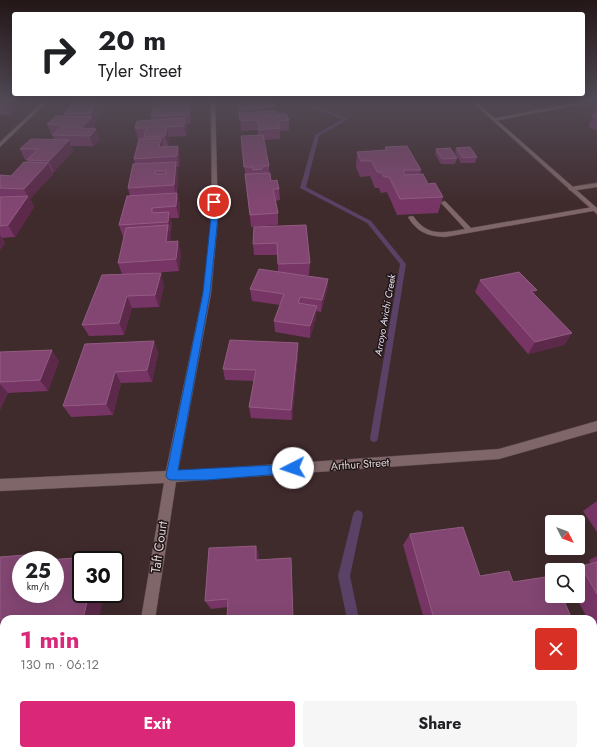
<!DOCTYPE html>
<meta charset="utf-8">
<style>
body{margin:0;font-family:Jost,sans-serif;background:#f6f6f6;color:#202124;height:100vh;display:flex;flex-direction:column;font-size:15px;white-space:nowrap}
*{box-sizing:border-box;margin:0}
p{font-size:13px;color:#757577}
.icon{flex:none;width:22px;height:22px;fill:none;stroke:currentColor;stroke-width:2;stroke-linecap:round;stroke-linejoin:round}
.map{position:relative;flex:1;overflow:hidden}
.drawer{position:absolute;left:0px;top:615px;width:597px;height:140px;display:flex;flex-direction:column;background:#fff;border-radius:12px 12px 0 0;box-shadow:0 4px 16px #0002}
.drawer>*{flex:none}
.hud{position:absolute;left:12px;top:12px;width:573px;height:84px;border-radius:4px;box-shadow:0 4px 16px #0002;background:#fff;color:#202124;overflow:hidden}
.needle{width:26px;rotate:132deg}
.tools{position:absolute;left:545px;top:515px;display:grid;gap:8px}
.tools a{display:grid;place-items:center;width:40px;height:40px;border-radius:4px;background:#fff;box-shadow:0 4px 16px #0002;font-size:20px}
.speed{position:absolute;left:12px;top:551px;display:flex;gap:8px;font-size:20px;font-weight:700;text-align:center}
.speed>*{display:grid;place-content:center;width:52px;height:52px;border-radius:50%;background:#fff;box-shadow:0 4px 16px #0002;line-height:1}
.speed small{font-size:10px;font-weight:400}
.speed .limit{border:2px solid #111;border-radius:6px;background:#fff;color:#111}
.pin{position:absolute;display:grid;place-items:center;width:34px;height:34px;color:#fff;margin:-17px;border:2px solid #fff;border-radius:50%;box-shadow:0 1px 4px #0007}
.me{position:absolute;width:44px;margin:-22px;rotate:266deg;stroke-linejoin:round;filter:drop-shadow(0 0 3px #0008)}
.turn{display:flex;align-items:center;gap:14px;height:84px;padding:0 20px;font-size:18px}
.turn .icon{width:52px;height:52px;stroke-width:2.5}
.turn b{display:block;font-size:28px;line-height:34px}
.round{display:grid;place-items:center;flex:none;width:42px;height:42px;border-radius:4px;background:#f6f6f6}
.headline{display:flex;align-items:center;justify-content:space-between;height:68px;padding:0 20px}
h1{font-size:24px;font-weight:700;line-height:30px;color:#db2777}
.action{display:flex;gap:8px;margin-top:auto;padding:8px 20px}
.action a{flex:1;height:46px;border-radius:4px;background:#db2777;color:#fff;font-size:16px;font-weight:700;line-height:46px;text-align:center}
.action a+a{background:#f6f6f6;color:#202124}
.map>svg:first-child{display:block}
.lines{fill:none;stroke-linecap:round;stroke-linejoin:round}
.stream{fill:#5a4166;fill-rule:evenodd}
.lane-casing{stroke:#5a484b;stroke-width:1}
.street-casing{stroke:#5a484b;stroke-width:1}
.secondary-casing{stroke:#5a484b;stroke-width:1}
.lane{fill:#7f6668;fill-rule:evenodd}
.street{fill:#7f6668;fill-rule:evenodd}
.secondary{fill:#7f6668;fill-rule:evenodd}
.wall{fill:#773566}
.shaded-wall{fill:#5c294a}
.building{fill:#834672;stroke:#925c82;fill-rule:evenodd}
.route{fill:#1a73e8;stroke:#114b97}
.labels{text-anchor:middle;dominant-baseline:central;stroke-width:3;stroke-linejoin:round;paint-order:stroke}
.far-water-label{font-size:10px;font-style:italic;fill:#e8e0f5;stroke:#1f1516}
.street-label{font-size:11px;fill:#e2d4d5;stroke:#1f1516}
.near-street-label{font-size:13px;fill:#e2d4d5;stroke:#1f1516}
</style>
<div class="map">
<svg width="597" height="755" viewBox="0 0 597 755">
<rect width="100%" height="100%" fill="#3f2a2c"/>
<g class="lines">
<path class="stream" d="M305 100H309L311 104 348 119 319 136 306 187 371 221 406 264 378 438 377 441 374 442 371 441 370 438 400 264 367 223 300 188 315 135 343 119 308 106Z
M358 510 362 512 363 515 350 576 359 619H347L338 576 353 515 354 512Z
M375 751H389L390 755H376Z"/>
<g class="lane-casing">
<path id="lane" d="M444 201 446 202 471 228 593 207 596 209 593 211 445 237C427 236 417 232 408 217L413 216C428 237 442 233 465 229L442 204 441 203Z"/>
</g>
<g class="street-casing">
<path id="street" d="M45 100H49L0 147V142Z
M211 100H215L218 217 211 293 178 471 499 449 597 421V431L499 459 176 482 155 619H141L164 483 0 491V479L166 471 203 293 212 217Z
M591 100H597V101L494 121 491 119Z
M597 183V187L571 191 568 189 571 187Z
M120 751H138L137 755H119Z"/>
</g>
<g class="secondary-casing">
<path id="secondary" d="M470 100H474L597 208V214Z"/>
</g>
<use href="#lane" class="lane"/>
<use href="#street" class="street"/>
<use href="#secondary" class="secondary"/>
</g>
<path class="wall" d="M0 100H21L18 105H16L17 107 10 114 0 115Z
M74 100H115L102 101 104 106 94 123 95 127 94 128 100 139 93 146H71L73 151 54 172H52L53 174 30 199 34 207 15 237 2 238 5 243 0 250V175L11 176 28 163 27 160H25L20 149 54 140 52 135H53L51 134 47 124 65 116 64 114Z
M172 100H193L191 106 192 109 190 124H186L187 128 186 136 169 137 168 146H163L164 147 178 146 180 157 179 167H177L178 173 177 193 180 204 179 218H170L172 224 170 233 171 237V241L181 253 179 271 140 274 164 285 159 307 132 308 124 335 89 336 82 325 122 274 118 263 124 237H123L119 225 130 196 128 188 135 164 134 159 144 139H138L135 128 152 120 151 116Z
M238 100H272L276 106 277 114 289 120V130L280 131V139L264 140 269 166V173L271 181 279 189 280 200 275 201 278 213V225L251 227 241 136 258 135V130L241 131 240 115 238 113 237 103H238Z
M415 100H437L436 103 419 104Z
M595 109H597V131L589 127V125Z
M385 147 421 170 420 174 428 184 443 197 438 213 397 215 387 192 381 193 379 188H375L370 176 360 177 356 167 357 152 385 150Z
M456 148 477 157 475 163H461L455 153Z
M436 149 457 158 455 164H441L435 154Z
M254 227 310 263 309 275H303L328 279 327 290 321 312 316 311V318L310 338 275 332 274 321 280 305 252 301 250 289 278 272V255H254L253 244Z
M480 280 534 295 572 333 564 345 528 354 475 292Z
M154 341 158 353 152 382 121 383 113 415 71 417 63 406Z
M298 343V354L292 420 251 418 249 407 254 381 225 380 223 369Z
M0 352 59 361 48 391 8 393 0 410Z
M597 501V532L583 511Z
M410 534 480 576 513 582 572 619H424L403 545Z
M256 546 259 556 228 607 211 609 205 601Z
M98 556 4 619V693H0V629L1 628H0V557L21 594Z
M597 556V636L593 628V619H588L575 596H578V570H574L581 566 591 564 589 560Z"/>
<path class="shaded-wall" d="M10 100H13L17 107 10 114 6 104Z
M16 100H21L18 105Z
M79 100H115L102 101 104 106 94 123 91 113Z
M190 100 192 109 190 124 189 114Z
M191 100H193L192 106Z
M252 100V109L276 106 277 116 243 120 241 101Z
M92 117 95 127 87 136 81 128Z
M185 118 187 128 186 136 184 126Z
M167 127 169 137 168 146 165 136Z
M96 129 100 139 93 146 90 136Z
M161 138 164 148 162 158 159 147Z
M69 140 73 151 54 172 49 161Z
M178 146 180 157 179 167 177 156Z
M176 162 178 173 176 196 174 185Z
M48 163 53 174 30 199 34 207 15 237 8 225 28 197 24 189Z
M177 193 180 204 179 218 176 206Z
M169 212 172 224 171 233 168 222Z
M168 225 171 237 170 253 166 242Z
M0 235 5 243 0 250Z
M178 241 181 253 179 271 176 259Z
M161 273 164 285 159 307 155 295Z
M328 279 327 290 321 312 322 300Z
M537 290 530 302 531 291Z
M127 296 132 308 124 335 119 323Z
M317 306 316 318 310 338V326Z
M572 333 564 345 528 354 535 342Z
M154 341 158 353 152 382 147 370Z
M298 343V354L292 420 291 410Z
M52 350 59 361 48 391 40 380Z
M115 372 121 383 113 415 106 404Z
M0 384 8 393 0 410Z
M256 546 259 556V570L256 560Z
M25 555 33 560H24Z
M98 556 103 560H97Z
M21 568V586L16 584Z
M89 594H104L99 619H83Z"/>
<path class="building" d="M0 100H10L6 104 0 105Z
M74 100H99L91 113 64 114Z
M178 100H190L189 114 151 116 155 101Z
M252 100H272L276 106 242 110 237 103 253 101Z
M275 111 276 114 286 113 289 120 278 121 280 128 259 130 257 120 240 121 239 113Z
M597 114V118L594 117 593 115Z
M56 116 92 117 81 128 96 129 90 136 52 135 63 125 47 124Z
M185 118 184 126 167 127 165 136 144 137 146 128H135L137 121Z
M263 135 269 166H262V169L253 170V167H244L241 136Z
M161 138 159 147 178 146 177 156 134 159 139 139Z
M31 139 69 140 49 161 27 160 38 149H20Z
M407 146 421 170H403L405 175 423 174 428 184 435 183 443 197 400 199 389 177H384L381 172H377L372 161H361L357 152 387 150 385 147Z
M470 147 477 157 463 158 456 148Z
M450 148 457 158 442 159 436 149Z
M24 162 48 163 24 189 0 188V175L11 176Z
M176 162 174 185 128 188 133 164ZM155 171H166V174H155Z
M270 173 271 181 277 180 279 189H273L278 213 250 215 245 174Z
M177 193 176 206 152 208V213L169 212 168 222 119 225 127 196Z
M28 196 8 225 0 226V197Z
M168 225 166 242 178 241 176 259 118 263 126 228Z
M306 225 310 263 278 264 277 243 253 244 254 227Z
M259 269 328 279 322 300 300 297 298 303 317 306 310 326 274 321 284 294 250 289Z
M519 272 537 290 531 291 572 333 535 342 480 280Z
M161 273 155 295 127 296 119 323 82 325 102 275Z
M230 340 298 343 291 410 249 407 256 370 223 369Z
M154 341 147 370 115 372 106 404 63 406 85 344Z
M52 350 40 380 0 382V352Z
M463 527 480 576 509 571 513 582 552 576V596H562L572 619H434L410 534Z
M256 546V560L291 558 293 619H227L228 599 205 601 209 548Z
M25 555 24 560H21V568L16 584 21 583V594H55V560H49L98 556 97 560H81V594H89L83 619H4V689H0V629L3 619H0V557Z
M597 562V594L581 566Z"/>
<linearGradient id="sky" x2="0" y2="1"><stop stop-color="#231718"/><stop offset="0.49" stop-color="#524a56"/><stop offset="1" stop-color="#524a56" stop-opacity="0"/></linearGradient>
<rect width="597" height="205" fill="url(#sky)"/>
<path class="route" d="M214 200 217 202 218 217 210 293 178 470 293 464 297 465 298 468 297 472 293 473 207 480H171L168 479 166 476 203 293 211 217V202Z"/>
<g class="labels">
<g class="far-water-label">
<text transform="translate(385 315) rotate(-80)">Arroyo Avichi Creek</text>
</g>
<g class="street-label">
<text transform="translate(360 464) rotate(-4)">Arthur Street</text>
</g>
<g class="near-street-label">
<text transform="translate(159 547) rotate(-82)">Taft Court</text>
</g>
</g>
</svg>
<div class="tools">
<a><svg class="needle" viewBox="-14 -14 28 28"><path d="M0-13l5 13h-10z" fill="#e53935"/><path d="M0 13l5-13h-10z" fill="#757577"/></svg></a>
<a><svg class="icon" aria-label="search" viewBox="0 0 24 24"><circle cx="10" cy="10" r="6"/><path d="M15 15l6 6"/></svg></a>
</div>
<div class="speed"><div>25<small>km/h</small></div><div class="limit">30</div></div>
<div class="pin" style="left:214px;top:202px;background:#d93025"><svg class="icon" aria-label="arrive" viewBox="0 0 24 24"><path d="M6 21V4h12l-3 4 3 4H6"/></svg></div>
<svg class="me" style="left:293px;top:468px" viewBox="-20 -20 40 40"><circle r="19" fill="#fff"/><path d="M0-13L10 11 0 6-10 11z" fill="#1a73e8"/></svg>
<div class="hud">
<div class="turn"><svg class="icon" aria-label="right" viewBox="0 0 24 24"><path d="M7 20v-9h11M14 6l5 5-5 5"/></svg><div><b>20 m</b>Tyler Street</div></div>
</div>
<section class="drawer">
<div class="headline"><div><h1>1 min</h1><p>130 m · 06:12</p></div><a class="round" style="background:#d93025;color:#fff"><svg class="icon" aria-label="close" viewBox="0 0 24 24"><path d="M6 6l12 12M18 6L6 18"/></svg></a></div>
<div class="action"><a>Exit</a><a>Share</a></div>
</section>
</div>
